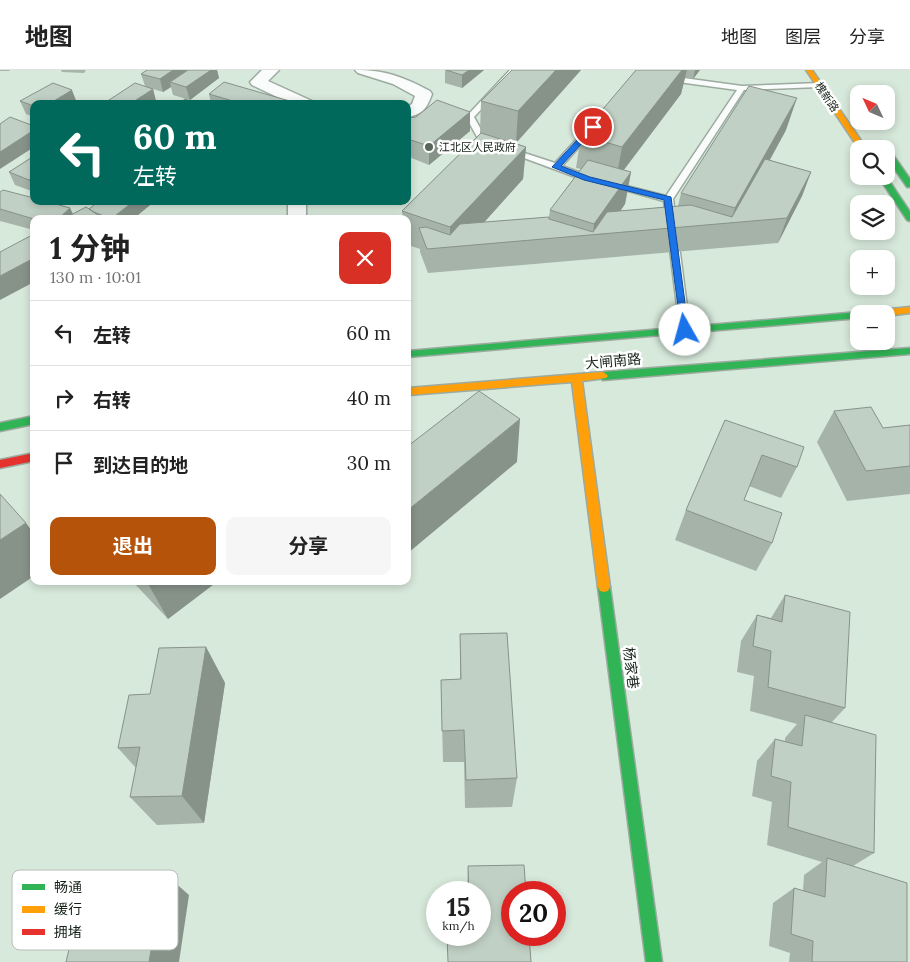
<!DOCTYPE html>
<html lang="zh">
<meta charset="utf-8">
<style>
body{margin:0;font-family:Lora,"Noto Sans SC",serif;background:#f6f6f6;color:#222;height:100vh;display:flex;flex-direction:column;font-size:19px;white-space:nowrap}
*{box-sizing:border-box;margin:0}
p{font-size:16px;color:#767676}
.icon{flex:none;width:28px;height:28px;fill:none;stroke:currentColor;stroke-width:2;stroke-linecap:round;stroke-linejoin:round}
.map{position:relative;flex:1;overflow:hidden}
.drawer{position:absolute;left:30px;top:145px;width:381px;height:370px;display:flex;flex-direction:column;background:#fff;border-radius:10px;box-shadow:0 2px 8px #0003}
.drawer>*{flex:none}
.top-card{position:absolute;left:30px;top:30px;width:381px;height:105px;border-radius:10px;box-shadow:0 2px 8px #0003;background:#00695c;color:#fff;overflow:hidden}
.needle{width:32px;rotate:314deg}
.buttons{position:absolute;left:850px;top:15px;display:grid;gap:10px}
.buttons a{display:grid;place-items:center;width:45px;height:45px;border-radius:10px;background:#fff;box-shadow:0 2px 8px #0003;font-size:25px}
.speed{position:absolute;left:426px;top:811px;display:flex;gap:10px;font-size:25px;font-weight:700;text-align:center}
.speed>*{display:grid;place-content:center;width:65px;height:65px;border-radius:50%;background:#fff;box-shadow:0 2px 8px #0003;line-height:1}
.speed small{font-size:12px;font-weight:400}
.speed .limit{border:8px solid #d22;background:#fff;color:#111}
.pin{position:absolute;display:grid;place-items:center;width:42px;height:42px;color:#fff;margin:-21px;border:2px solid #fff;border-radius:50%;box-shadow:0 1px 5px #0007}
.me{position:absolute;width:55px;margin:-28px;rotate:353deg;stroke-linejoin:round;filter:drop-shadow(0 0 4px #0008)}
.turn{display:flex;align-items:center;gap:18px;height:105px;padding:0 20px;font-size:22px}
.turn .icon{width:65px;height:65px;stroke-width:2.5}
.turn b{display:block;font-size:35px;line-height:42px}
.round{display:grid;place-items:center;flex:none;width:52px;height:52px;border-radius:10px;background:#f6f6f6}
.overview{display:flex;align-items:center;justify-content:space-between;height:85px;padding:0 20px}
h1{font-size:30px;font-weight:700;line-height:38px}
.action{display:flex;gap:10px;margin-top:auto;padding:10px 20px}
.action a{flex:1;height:58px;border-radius:10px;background:#b45309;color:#fff;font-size:20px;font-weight:700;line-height:58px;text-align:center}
.action a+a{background:#f6f6f6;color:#222}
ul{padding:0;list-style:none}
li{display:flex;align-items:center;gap:15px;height:65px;padding:0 20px;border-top:1px solid #e0e0e0}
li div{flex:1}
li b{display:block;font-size:19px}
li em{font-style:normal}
header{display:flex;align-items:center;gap:30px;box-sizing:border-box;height:70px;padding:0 25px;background:#fff;border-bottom:1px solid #e0e0e0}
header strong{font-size:24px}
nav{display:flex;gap:28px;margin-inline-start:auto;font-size:18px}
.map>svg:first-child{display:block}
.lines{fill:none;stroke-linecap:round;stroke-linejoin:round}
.lane-casing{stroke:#9caaa0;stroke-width:3}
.street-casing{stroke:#9caaa0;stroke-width:3}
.fast-casing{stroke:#9caaa0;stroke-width:3}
.slow-casing{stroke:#9caaa0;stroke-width:3}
.jam-casing{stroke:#9caaa0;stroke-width:3}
.lane{fill:#f9fcfa;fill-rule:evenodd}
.street{fill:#f9fcfa;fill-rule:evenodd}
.fast{fill:#30b455;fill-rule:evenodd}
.slow{fill:#ff9f0a;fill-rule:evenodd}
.jam{fill:#e5322d;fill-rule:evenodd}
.wall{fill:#a6b3a9}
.shaded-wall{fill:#879289}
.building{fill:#c1d0c4;stroke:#879289}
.route{fill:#1a73e8;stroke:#114b97}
.poi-dot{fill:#58665c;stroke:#fff;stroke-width:2}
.labels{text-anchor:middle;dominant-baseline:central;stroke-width:5;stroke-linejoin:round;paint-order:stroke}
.far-street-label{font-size:11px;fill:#142017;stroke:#fff}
.far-poi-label{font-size:11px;fill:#142017;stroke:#fff;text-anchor:start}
.street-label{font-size:14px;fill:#142017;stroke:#fff}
.key{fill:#fff;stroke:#b8bcb9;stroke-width:1}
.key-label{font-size:14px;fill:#142017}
</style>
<header>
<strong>地图</strong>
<nav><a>地图</a><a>图层</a><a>分享</a></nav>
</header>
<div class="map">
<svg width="910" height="892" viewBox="0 0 910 892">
<rect width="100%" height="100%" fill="#d7e9db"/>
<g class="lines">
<g class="lane-casing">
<path id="lane" d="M510 0H518L474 47 488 72 494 76 487 78 481 74 466 47Z
M641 0H649L647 3 742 16 819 13 823 15 819 17 744 20 673 129 690 260 685 264 680 260 664 131 607 115 611 112 666 126 737 20 642 7 638 5Z
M587 58 594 60 562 96 595 108V112H589L505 81 509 78 555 93Z"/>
</g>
<g class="street-casing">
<path id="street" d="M262 0H279L268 11 312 31 314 34H292L252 15 250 12Z
M355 0C386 0 403 7 430 21L432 24C427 38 423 44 408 47V36L412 34 415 26 393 14 358 3Z
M288 131H306V149H288Z"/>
</g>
<g class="fast-casing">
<path id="fast" d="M886 79H889L910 109V117H907L886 87Z
M878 106H886L910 142V151L907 150Z
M859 242 863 244H859V248L408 287V281Z
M910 278V284L603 310 598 306 603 302Z
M34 346V354L0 361V353Z
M604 512 608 513 610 517 662 892H646L598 517 600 513Z"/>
</g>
<g class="slow-casing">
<path id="slow" d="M806 0H812L867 79H859Z
M910 237V243L886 246V244H867L871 241Z
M603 302 606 304 608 306 606 308 582 311 610 517 608 521 604 522 600 521 598 517 572 312 408 325V318Z"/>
</g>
<g class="jam-casing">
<path id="jam" d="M34 383V391L0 398V390Z"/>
</g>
<use href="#lane" class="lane"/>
<use href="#street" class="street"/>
<use href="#fast" class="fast"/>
<use href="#slow" class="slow"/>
<use href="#jam" class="jam"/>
</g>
<path class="wall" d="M0 0H10L9 1H0Z
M61 0H86L84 3 62 2Z
M147 0H217L219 8 190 30 173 25 171 17 163 22 153 19 156 31 153 34H103L145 16 141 4Z
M445 0H484L462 18 445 13Z
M581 0 516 73 526 77 523 109 484 152 549 147 550 140 581 99 576 98 581 65 636 0H700L693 9 685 7 681 24 624 100 631 102 625 134 620 141 678 136 681 123 786 60 770 90 811 102 802 126 778 173 428 203 420 182V179L408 175V149H403L402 141 481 63H480L481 31Z
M209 24 300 34H211Z
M20 31 77 33 75 34H34V47L26 44Z
M470 42V61L429 95 409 87 408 88V48Z
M34 86V122L15 115 9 102Z
M0 122 70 138 73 144 89 139 99 131H155L133 149H34V160L0 151Z
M834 341 883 358 910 355V424L847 431 817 372Z
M725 350 797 397 781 428 749 416 744 430 772 473 756 501 675 470 686 440Z
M132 511H218L168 549Z
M785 525 845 638 832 652 874 783 853 796 907 892H789L790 883 769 876 773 833 794 818 803 821 804 805 822 792 767 775 772 732 752 726 757 691 775 669 785 671V668L797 654 750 641 754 606 737 602 741 571 757 545 771 548Z
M460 564 517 708 512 737 465 738 464 692H443L441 610 460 609Z
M206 577 225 613 204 753 157 755 130 727 136 698 118 678 150 624Z
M468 796 512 865H480V822H467Z"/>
<path class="shaded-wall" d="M173 0H195L170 12 171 17 163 22 160 9Z
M211 0H217L219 8 190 30 186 17Z
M469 0H484L462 18V5Z
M556 0H581L516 73 518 41Z
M682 0H687L681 24 616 110 622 77Z
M695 0H700L693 9Z
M153 19 156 31 153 34H130Z
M72 20 77 33 75 34H49Z
M797 28 786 60 735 153H730L735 138Z
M470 42V61L429 95V76Z
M34 60V77L0 99V82Z
M408 68 409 87 408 88Z
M526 77 523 109 463 176 450 177V157Z
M631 102 625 134 605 164 593 165 594 154Z
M811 102 802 126 778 173 787 148Z
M34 107V121L29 110Z
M134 131H155L133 149H112Z
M70 138 75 149H58Z
M34 188V212L0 230V206Z
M520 349 517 392 408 483V440Z
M26 453 34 464V506L0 529V470Z
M148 511H218L168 549 147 512Z
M206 577 225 613 204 753 182 726Z
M164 803 189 825 179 892H149Z"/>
<path class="building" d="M147 0H173L160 9 141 4Z
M188 0H211L186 17 170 12Z
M446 0H469L462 5Z
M512 0H556L518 41 481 31Z
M636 0H682L622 77 581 65Z
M224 12 300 34H243L209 24Z
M53 13 72 20 49 34H34V36L20 31Z
M135 13 153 19 130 34H103Z
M749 16 797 28 735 138 681 123Z
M185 29 198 34H178Z
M437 30 470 42 429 76 408 69V48L416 47Z
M10 47 34 56V60L0 82V54Z
M481 63 526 77 450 157 402 141Z
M34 86V107L29 110 9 102Z
M765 89 811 102 787 148 427 179 419 158 426 157 450 165 460 154 549 147V149L593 162 607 142 691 135 732 147Z
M588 90 631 102 594 154 550 140Z
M3 120 34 128V131H45L70 138 58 149H34L0 139V122Z
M99 131H134L111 149 94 142 89 139Z
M86 137 104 149H63Z
M34 164V188L0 206V182Z
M479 321 520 349 408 440V376Z
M871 337 883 358 910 355V396L866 401 834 341Z
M725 350 804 377 797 397 762 385 744 430 782 443 772 473 686 440Z
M0 424 26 453 0 470Z
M785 525 850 542 845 638 768 617 771 581 753 576 757 545 782 552Z
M507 563 517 708 466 710 464 660 442 661 441 610 461 609 460 564Z
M206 577 182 726 130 727 140 677 118 678 129 625 150 624 159 578Z
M805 645 876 665 874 783 788 757 791 712 771 706 775 669 802 676Z
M827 788 907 813V892H812L813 871 791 864 794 818 825 827Z
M524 795 526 822H512V865H529L531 892H448L447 865H480V822H469L468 796Z
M164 803 149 892H66L71 871 95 869 108 805Z"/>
<path class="route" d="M590 56 597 57 561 96 590 107 671 127 689 263H685L681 260 664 130 584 110 552 97Z"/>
<circle class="poi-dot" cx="429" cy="77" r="5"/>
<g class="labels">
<g class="far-street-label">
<text transform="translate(827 27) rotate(56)">槐新路</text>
</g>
<g class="far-poi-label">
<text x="439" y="77">江北区人民政府</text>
</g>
<g class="street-label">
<text transform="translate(613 291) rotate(-5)">大闸南路</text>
<text transform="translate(631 598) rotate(83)">杨家巷</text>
</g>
</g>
<rect x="12" y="800" width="166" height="80" rx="8" class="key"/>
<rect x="22" y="814" width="23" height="6" fill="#30b455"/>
<rect x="22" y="836" width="23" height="7" fill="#ff9f0a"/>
<rect x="22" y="859" width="23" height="6" fill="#e5322d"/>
<g class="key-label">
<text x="54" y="822">畅通</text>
<text x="54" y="844">缓行</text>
<text x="54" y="867">拥堵</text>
</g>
</svg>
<div class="buttons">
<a><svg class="needle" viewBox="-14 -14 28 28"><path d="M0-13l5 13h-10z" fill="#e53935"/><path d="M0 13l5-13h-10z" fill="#767676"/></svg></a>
<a><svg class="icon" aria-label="search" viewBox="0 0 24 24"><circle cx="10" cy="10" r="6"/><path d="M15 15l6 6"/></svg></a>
<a><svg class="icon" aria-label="layers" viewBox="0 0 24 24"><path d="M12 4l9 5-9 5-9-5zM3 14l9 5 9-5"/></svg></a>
<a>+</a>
<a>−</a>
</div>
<div class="speed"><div>15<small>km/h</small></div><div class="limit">20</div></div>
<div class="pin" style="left:593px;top:57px;background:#d93025"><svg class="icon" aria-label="arrive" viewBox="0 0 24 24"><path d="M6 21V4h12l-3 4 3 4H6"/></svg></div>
<svg class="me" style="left:685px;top:260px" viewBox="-20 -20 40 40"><circle r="19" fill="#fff"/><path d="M0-13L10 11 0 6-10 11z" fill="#1a73e8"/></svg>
<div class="top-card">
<div class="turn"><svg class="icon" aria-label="left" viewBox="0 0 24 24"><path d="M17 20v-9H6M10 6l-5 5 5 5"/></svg><div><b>60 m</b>左转</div></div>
</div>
<section class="drawer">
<div class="overview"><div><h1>1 分钟</h1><p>130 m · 10:01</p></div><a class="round" style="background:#d93025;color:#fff"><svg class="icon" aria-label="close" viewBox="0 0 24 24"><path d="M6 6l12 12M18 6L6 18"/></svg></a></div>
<ul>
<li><svg class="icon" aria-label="left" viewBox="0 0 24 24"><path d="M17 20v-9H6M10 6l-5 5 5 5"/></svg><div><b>左转</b></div><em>60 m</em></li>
<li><svg class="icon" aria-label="right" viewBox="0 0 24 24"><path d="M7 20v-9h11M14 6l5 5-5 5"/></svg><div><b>右转</b></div><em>40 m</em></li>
<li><svg class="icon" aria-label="arrive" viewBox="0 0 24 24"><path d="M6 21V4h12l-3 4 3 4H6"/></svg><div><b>到达目的地</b></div><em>30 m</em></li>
</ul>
<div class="action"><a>退出</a><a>分享</a></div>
</section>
</div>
